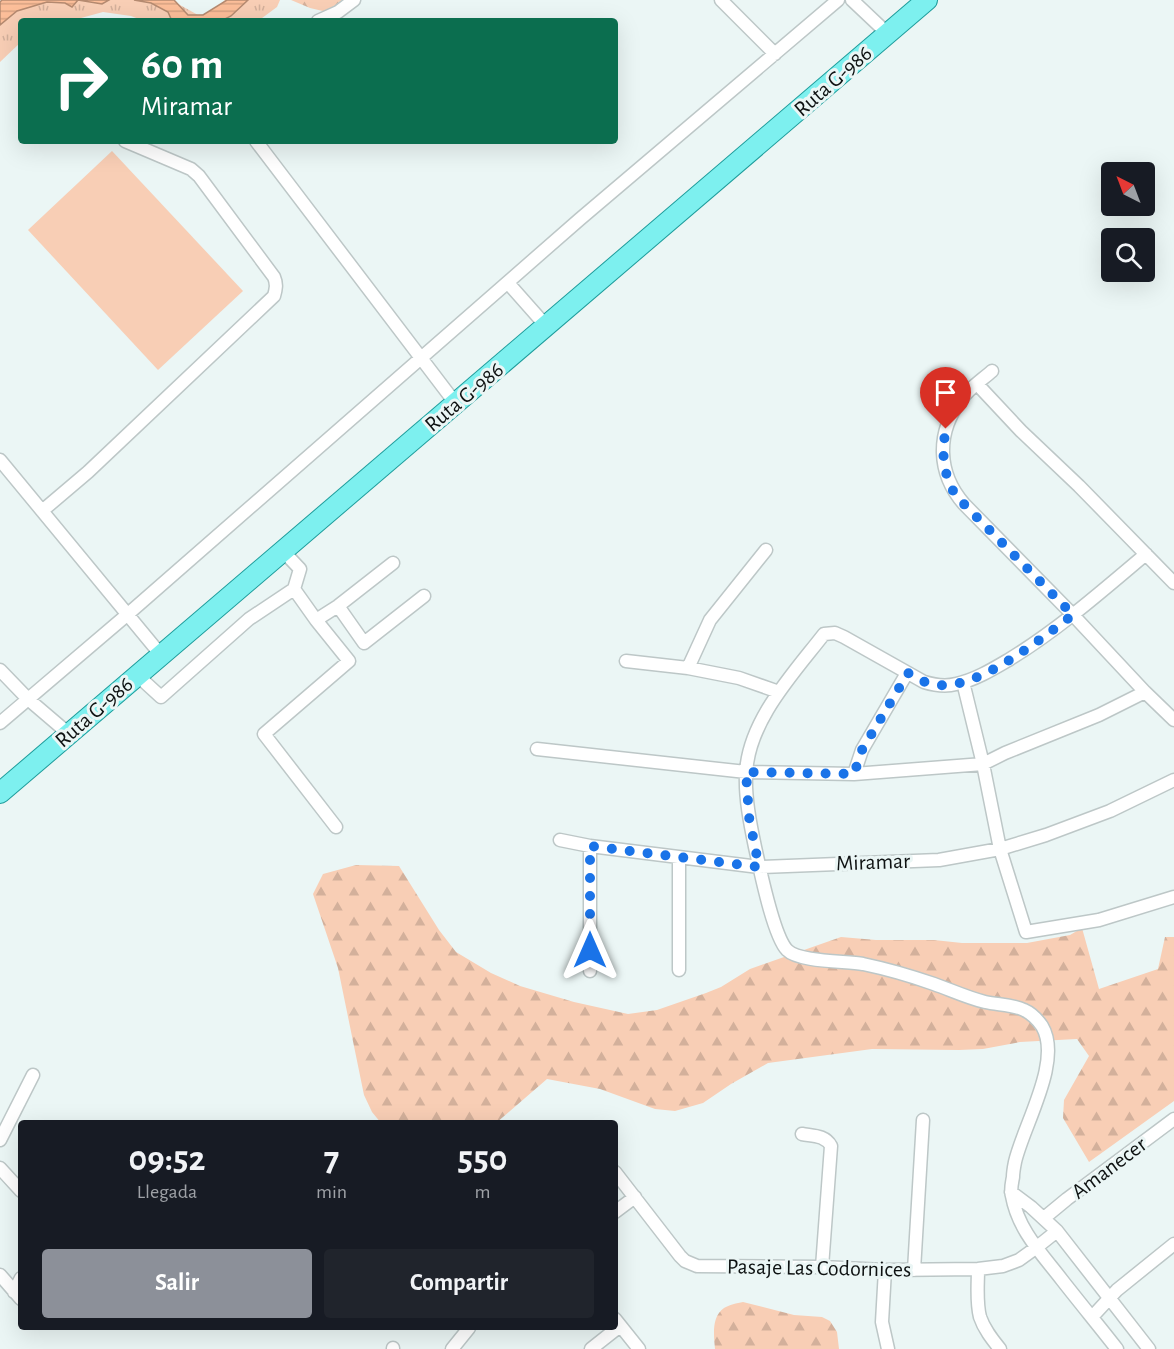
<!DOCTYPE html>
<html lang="es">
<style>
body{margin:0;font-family:"Alegreya Sans",sans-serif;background:#20242c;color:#f1f3f6;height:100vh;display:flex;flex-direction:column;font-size:22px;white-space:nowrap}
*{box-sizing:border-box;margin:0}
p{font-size:20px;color:#9ea1a6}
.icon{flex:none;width:33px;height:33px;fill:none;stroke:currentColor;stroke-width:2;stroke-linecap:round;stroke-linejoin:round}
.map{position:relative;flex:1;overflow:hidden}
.drawer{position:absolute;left:18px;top:1120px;width:600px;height:210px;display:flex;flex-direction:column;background:#171b24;border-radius:6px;box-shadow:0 6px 24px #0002}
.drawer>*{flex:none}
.top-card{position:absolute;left:18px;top:18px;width:600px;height:126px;border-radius:6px;box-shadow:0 6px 24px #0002;background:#0b6e4f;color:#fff;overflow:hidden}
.needle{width:39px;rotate:318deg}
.tools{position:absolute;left:1101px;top:162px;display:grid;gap:12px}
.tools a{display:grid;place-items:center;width:54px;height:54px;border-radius:6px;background:#171b24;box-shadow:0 6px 24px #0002;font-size:30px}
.pin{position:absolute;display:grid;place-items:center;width:51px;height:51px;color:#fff;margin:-62px -26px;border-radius:50% 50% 50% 0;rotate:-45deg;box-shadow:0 0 6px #0007}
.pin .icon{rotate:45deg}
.me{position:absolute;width:66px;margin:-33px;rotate:0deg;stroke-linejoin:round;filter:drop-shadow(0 0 4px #0008)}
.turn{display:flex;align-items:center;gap:21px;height:126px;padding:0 24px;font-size:27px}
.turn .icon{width:78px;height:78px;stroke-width:2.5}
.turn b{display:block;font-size:42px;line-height:51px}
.eta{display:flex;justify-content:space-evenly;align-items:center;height:102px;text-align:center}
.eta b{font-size:36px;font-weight:700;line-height:42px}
.action{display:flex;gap:12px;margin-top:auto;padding:12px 24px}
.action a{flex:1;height:69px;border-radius:6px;background:#8c9099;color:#fff;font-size:24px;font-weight:700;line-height:69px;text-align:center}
.action a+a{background:#20242c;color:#f1f3f6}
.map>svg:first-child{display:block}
.grass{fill:url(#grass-tufts)}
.forest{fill:url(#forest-firs)}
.pitch{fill:#f8ceb5}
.water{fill:url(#water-rules);stroke:#b58a70;stroke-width:1.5}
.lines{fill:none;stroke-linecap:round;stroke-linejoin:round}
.minor-casing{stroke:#bdc7c7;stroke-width:15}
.primary-casing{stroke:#1e9c9b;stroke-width:22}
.minor{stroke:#fff;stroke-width:12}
.primary{stroke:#7df0ef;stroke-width:20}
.route{stroke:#1a73e8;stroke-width:10;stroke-dasharray:0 18}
.labels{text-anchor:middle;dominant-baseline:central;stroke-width:6;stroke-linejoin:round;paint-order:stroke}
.street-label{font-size:22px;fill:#0e1212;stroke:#ebf6f5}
</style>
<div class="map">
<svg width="1174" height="1349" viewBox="0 0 1174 1349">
<defs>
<pattern id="grass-tufts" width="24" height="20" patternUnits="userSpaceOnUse" patternTransform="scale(1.5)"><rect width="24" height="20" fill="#f8ceb5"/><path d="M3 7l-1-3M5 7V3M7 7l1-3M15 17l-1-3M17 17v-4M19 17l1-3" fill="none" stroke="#d3b09b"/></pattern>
<pattern id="forest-firs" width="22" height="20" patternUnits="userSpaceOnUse" patternTransform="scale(1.5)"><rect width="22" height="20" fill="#f8ceb5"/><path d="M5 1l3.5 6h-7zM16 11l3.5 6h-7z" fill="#d3b09b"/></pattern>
<pattern id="water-rules" width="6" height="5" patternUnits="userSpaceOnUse" patternTransform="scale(1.5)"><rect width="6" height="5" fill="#fcbe99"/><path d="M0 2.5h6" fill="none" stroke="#d7a283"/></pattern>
</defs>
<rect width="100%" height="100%" fill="#ebf6f5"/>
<path class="grass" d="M35 0H171L198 15 212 13 225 0H280L277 7 258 21H144L131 16 103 12 70 21H21V42L0 62V21Z"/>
<path class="forest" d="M291 0H342L327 12 310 8Z
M356 865 399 866 439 930 456 952 491 973 520 986 574 1002 628 1014 657 1010 706 993 721 987 750 969 841 937 876 940H934L962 943H1027L1070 935 1082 928 1099 989 1158 969 1165 937H1174V1101L1089 1162 1063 1118 1064 1100 1089 1056 1077 1039 1020 1042 983 1049 959 1050 872 1049 768 1063 731 1084 703 1103 675 1111 655 1109 600 1089 547 1079 496 1123H381L372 1112 364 1095 338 968 313 894 323 874Z
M743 1302 794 1315 822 1317 830 1321 837 1332 839 1349H715C714 1336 711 1317 724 1308 729 1305 737 1303 743 1302Z"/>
<path class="pitch" d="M112 151 243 291 158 370 28 230Z"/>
<path class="water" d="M2 0H109L102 4 78 0 72 7 65 3 47 2 17 11 0 25V2Z
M134 0H174L188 15H203L227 0H248L231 16 221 21H172L168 12 151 3Z"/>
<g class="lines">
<g class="minor-casing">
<path id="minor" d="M721 0 775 54
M852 0 888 34
M318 21 338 12 354 0
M256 141 456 404
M508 283 547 327
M992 371C982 380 969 388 961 400 936 433 937 473 964 504L1073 615 1145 692 1174 720
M977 384 1021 431 1079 486 1174 583
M0 460 161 655
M42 511 88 472 274 296C276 289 277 284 274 277L199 176 191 169 125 141
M283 551 300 569 294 589 316 620 349 661 264 734 336 827
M338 606 364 643 424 596
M316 620 338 606 393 563
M626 661 688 668 739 678 779 692
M688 668 710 620 766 550
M0 670 28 699 69 734
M137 675 161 697 249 619 294 589
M963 682 983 764 1000 849 1026 932 1099 920 1174 897
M0 723 128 614 580 219 838 0
M537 749 746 772 854 774 983 764 1005 753 1099 715 1145 692
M854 774 862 750 907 673
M560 840 590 846 759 867 939 860 1000 849 1046 835 1110 811 1174 780
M679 858V970
M590 971V846
M802 1134C813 1136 825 1135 831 1146L822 1267
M0 1140 33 1075
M0 1168 21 1191
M615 1172 680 1256 685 1261 697 1266 822 1267 885 1270 978 1269 1003 1266 1019 1260 1037 1247 1057 1231
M1011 1192 1031 1207 1057 1231 1149 1349
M615 1212 635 1197
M1044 1218 1067 1199 1174 1119
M978 1269C978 1284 976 1302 980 1317 984 1329 992 1339 1000 1349
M885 1270 882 1322 888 1349
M914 1270 923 1120
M0 1275 21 1299
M14 1292 21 1278
M1092 1317 1117 1290 1174 1244
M615 1319 639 1349
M393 1348V1349
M452 1349 469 1328
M591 1349 620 1326
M1117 1349C1099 1326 1080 1303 1062 1280 1042 1254 1018 1230 1012 1196 1010 1190 1012 1183 1013 1177 1013 1172 1014 1167 1015 1162 1023 1126 1063 1061 1042 1026 1037 1019 1031 1013 1024 1010 1012 1004 998 1005 985 1002 968 998 951 990 934 984 911 976 887 969 863 964 844 961 799 962 787 950 773 935 760 869 755 847 750 823 745 798 746 774 748 721 793 674 824 634L835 633 844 637 924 682C934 685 945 687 956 684 975 680 993 669 1010 659 1059 629 1102 591 1146 554"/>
</g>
<g class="primary-casing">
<path id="primary" d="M0 793 927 0"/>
</g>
<use href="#minor" class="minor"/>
<use href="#primary" class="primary"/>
</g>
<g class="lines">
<path class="route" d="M590 950V846L759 867 749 817 746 772 854 774 862 750 908 673C917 679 927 684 938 685 980 689 1040 639 1073 615L956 496C943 474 941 454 946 429"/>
</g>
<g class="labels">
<g class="street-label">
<text transform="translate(833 81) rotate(-41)">Ruta G-986</text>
<text transform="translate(464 397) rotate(-40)">Ruta G-986</text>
<text transform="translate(94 712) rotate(-41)">Ruta G-986</text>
<text transform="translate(873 862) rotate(-2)">Miramar</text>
<text transform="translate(1109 1168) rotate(-37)">Amanecer</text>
<text transform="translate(819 1268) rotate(1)">Pasaje Las Codornices</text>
</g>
</g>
</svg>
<div class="tools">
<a><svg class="needle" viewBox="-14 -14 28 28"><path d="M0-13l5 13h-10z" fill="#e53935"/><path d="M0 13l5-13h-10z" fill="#9ea1a6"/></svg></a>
<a><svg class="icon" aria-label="search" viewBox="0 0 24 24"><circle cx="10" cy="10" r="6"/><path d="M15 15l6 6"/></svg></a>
</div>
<div class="pin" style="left:946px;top:429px;background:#d93025"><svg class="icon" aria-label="arrive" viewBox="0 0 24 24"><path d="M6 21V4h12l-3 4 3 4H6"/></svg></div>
<svg class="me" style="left:590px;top:950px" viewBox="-20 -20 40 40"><path d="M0-17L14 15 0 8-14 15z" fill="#1a73e8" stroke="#fff" stroke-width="4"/></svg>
<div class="top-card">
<div class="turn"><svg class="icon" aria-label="right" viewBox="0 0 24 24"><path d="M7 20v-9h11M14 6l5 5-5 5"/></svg><div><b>60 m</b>Miramar</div></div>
</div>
<section class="drawer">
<div class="eta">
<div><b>09:52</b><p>Llegada</p></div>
<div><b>7</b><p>min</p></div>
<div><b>550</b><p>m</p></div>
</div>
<div class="action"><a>Salir</a><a>Compartir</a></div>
</section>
</div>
